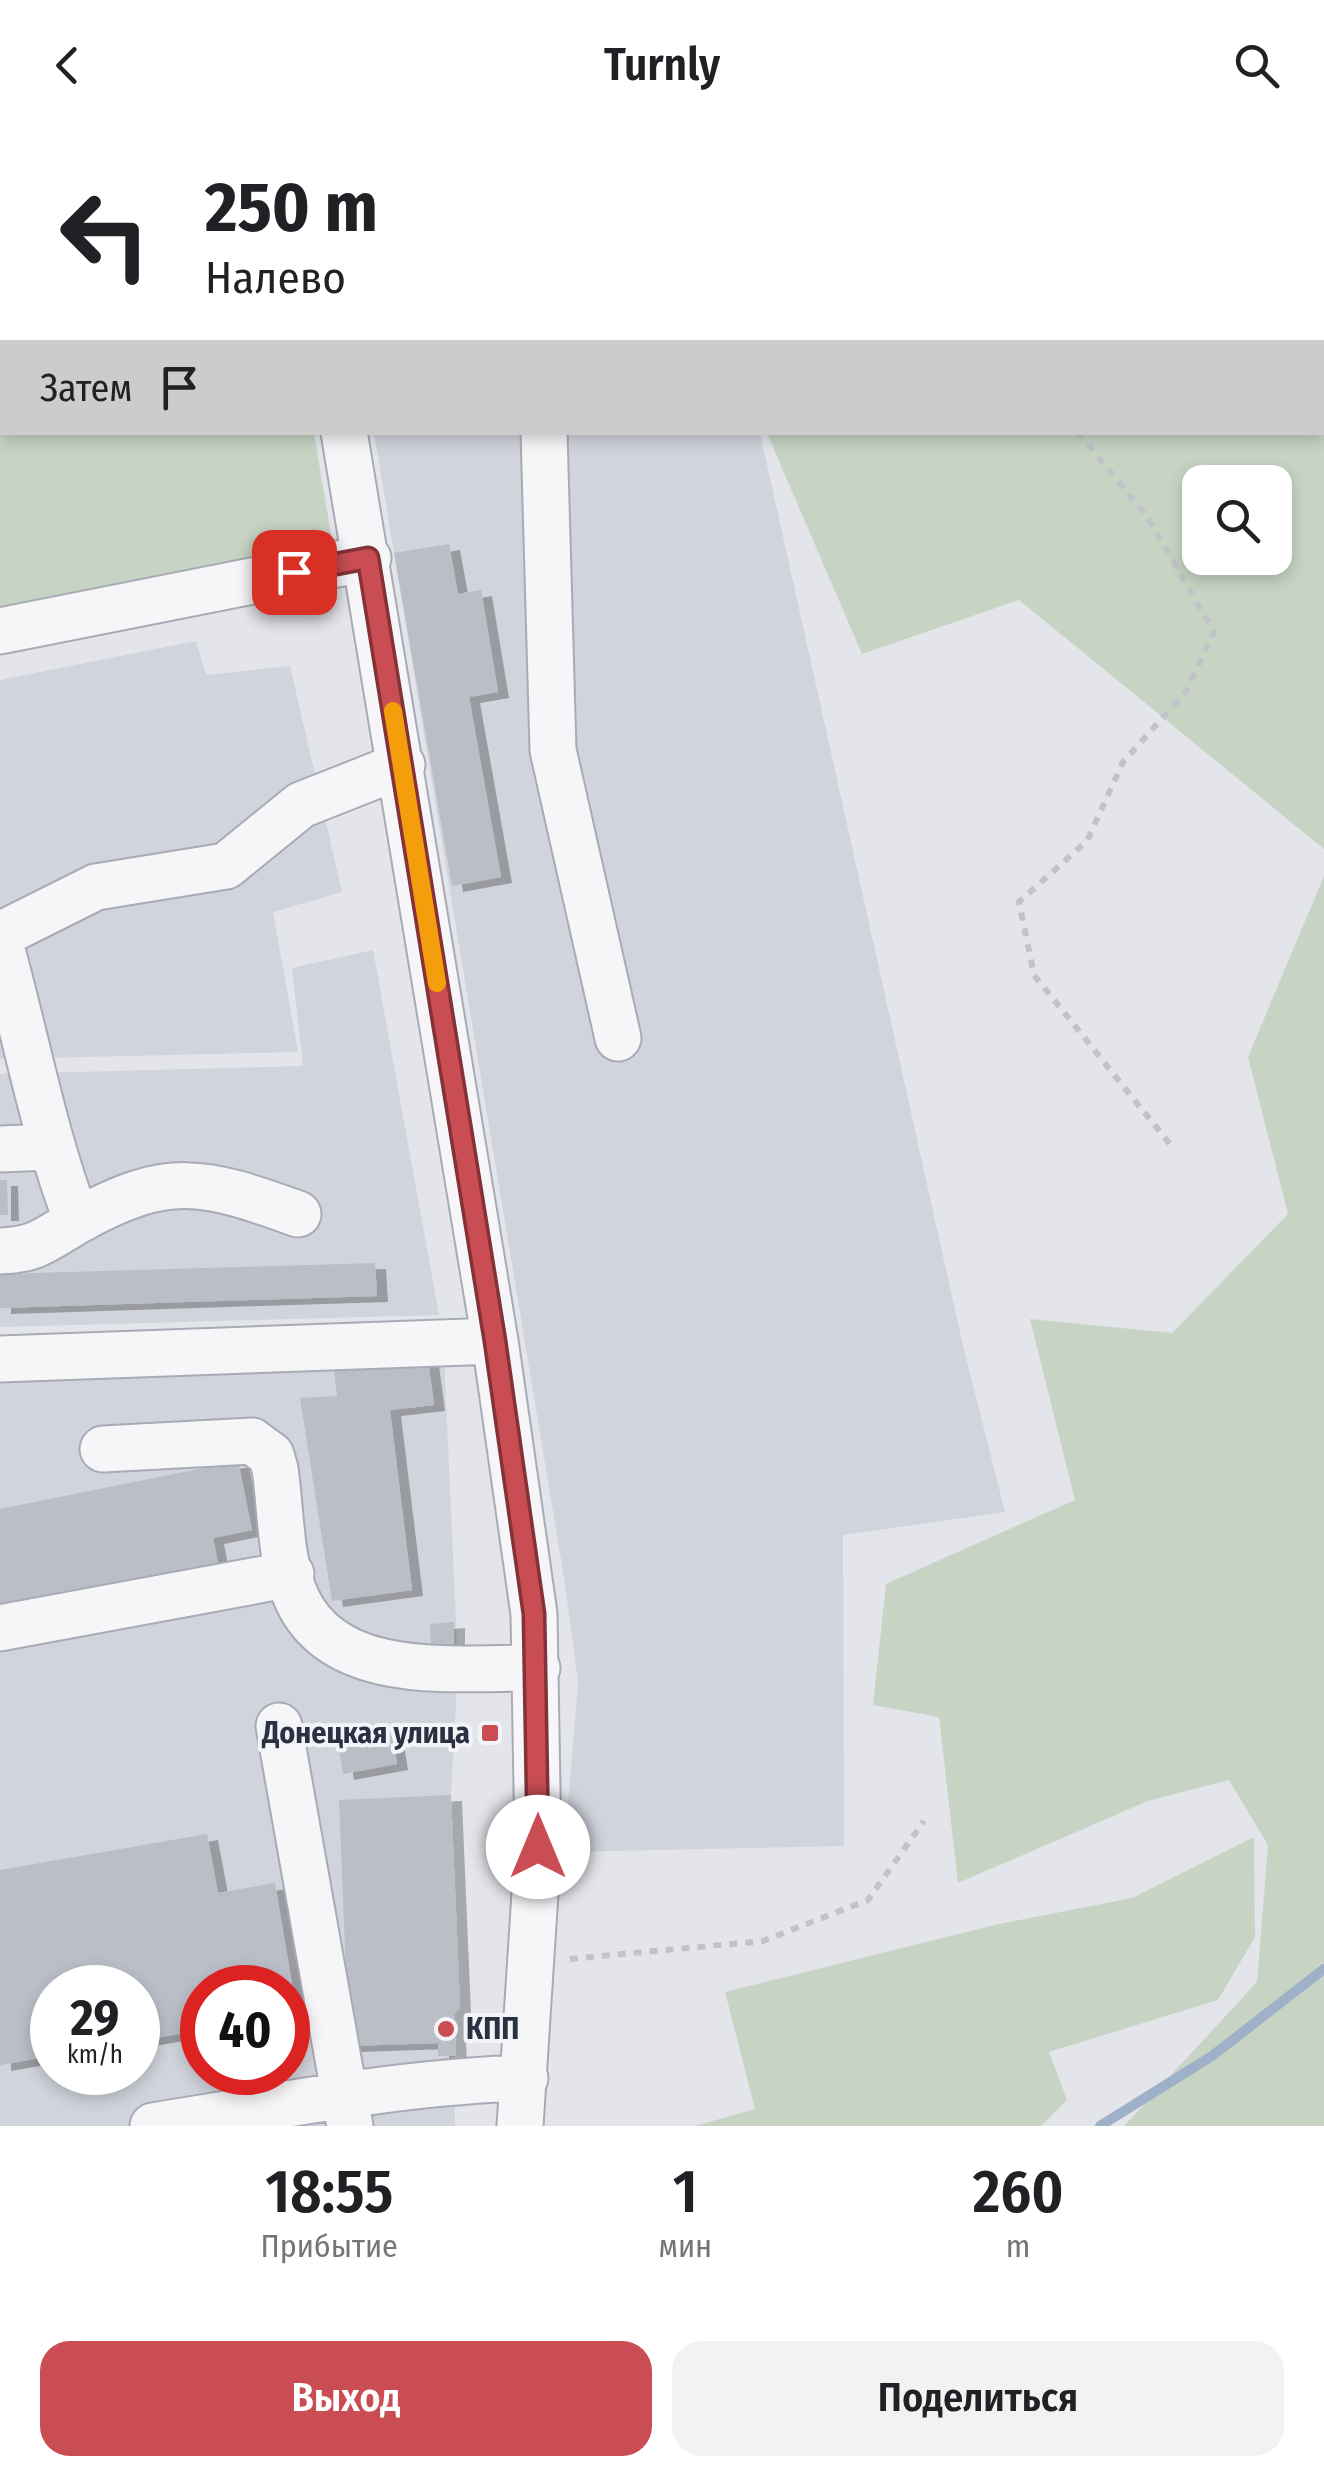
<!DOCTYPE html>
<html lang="ru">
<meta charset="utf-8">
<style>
body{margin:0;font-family:"Fira Sans Condensed",sans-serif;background:#f2f2f2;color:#202124;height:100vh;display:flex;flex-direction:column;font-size:38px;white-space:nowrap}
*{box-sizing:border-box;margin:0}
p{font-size:32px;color:#757577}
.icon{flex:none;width:55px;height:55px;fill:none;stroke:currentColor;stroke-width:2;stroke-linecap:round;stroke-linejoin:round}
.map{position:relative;height:1996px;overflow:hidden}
.panel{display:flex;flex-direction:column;background:#fff;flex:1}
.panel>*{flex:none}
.top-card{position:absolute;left:0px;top:0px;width:1325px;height:305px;box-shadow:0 5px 15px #0003;background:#fff;color:#202124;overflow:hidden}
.buttons{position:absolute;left:1182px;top:335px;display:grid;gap:20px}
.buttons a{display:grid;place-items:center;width:110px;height:110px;border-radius:20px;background:#fff;box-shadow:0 5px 15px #0003;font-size:50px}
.speed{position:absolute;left:30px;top:1835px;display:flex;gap:20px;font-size:50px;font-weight:700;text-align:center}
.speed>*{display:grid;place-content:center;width:130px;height:130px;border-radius:50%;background:#fff;box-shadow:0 5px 15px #0003;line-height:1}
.speed small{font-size:25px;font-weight:400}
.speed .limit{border:15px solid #d22;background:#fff;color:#111}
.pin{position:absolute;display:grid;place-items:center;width:85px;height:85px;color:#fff;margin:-42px;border-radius:20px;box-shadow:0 5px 15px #0006}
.me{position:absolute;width:110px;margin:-55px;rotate:0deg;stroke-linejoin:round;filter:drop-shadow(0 0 8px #0008)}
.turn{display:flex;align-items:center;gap:35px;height:210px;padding:0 40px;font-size:45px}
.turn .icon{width:130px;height:130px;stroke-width:2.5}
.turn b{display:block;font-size:70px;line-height:85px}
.then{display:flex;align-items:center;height:95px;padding:0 40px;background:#0003;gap:20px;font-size:38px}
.eta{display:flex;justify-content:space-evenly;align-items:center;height:170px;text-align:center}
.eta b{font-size:60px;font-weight:600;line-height:70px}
.button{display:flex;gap:20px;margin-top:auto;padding:20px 40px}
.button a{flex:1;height:115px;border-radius:30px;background:#ca4d54;color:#fff;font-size:40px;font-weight:600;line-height:115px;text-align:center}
.button a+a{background:#f2f2f2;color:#202124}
header{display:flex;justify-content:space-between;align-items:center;height:130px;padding:0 40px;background:#fff;font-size:45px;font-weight:600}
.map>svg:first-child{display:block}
.built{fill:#d1d4dc;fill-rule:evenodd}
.green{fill:#c7d4c4;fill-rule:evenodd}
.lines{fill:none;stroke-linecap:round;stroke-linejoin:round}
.stream{stroke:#9fb0c9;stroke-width:10}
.river{stroke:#9fb0c9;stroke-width:62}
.building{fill:#babec7;filter:url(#shadow)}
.minor-casing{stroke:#a8abb5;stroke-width:49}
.path{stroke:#c1c3c9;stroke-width:6;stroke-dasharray:8 8;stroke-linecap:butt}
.minor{stroke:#f6f6f9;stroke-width:45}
.route-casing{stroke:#833237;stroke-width:25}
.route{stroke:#ca4d54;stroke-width:18}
.slow{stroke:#f59e0b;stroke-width:18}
.poi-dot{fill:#ca4d54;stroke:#f3f4f8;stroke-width:4}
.labels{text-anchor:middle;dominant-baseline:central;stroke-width:8;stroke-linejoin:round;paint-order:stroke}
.poi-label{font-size:30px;font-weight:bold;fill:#2b3142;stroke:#f3f4f8;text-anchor:end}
</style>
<header><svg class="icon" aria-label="back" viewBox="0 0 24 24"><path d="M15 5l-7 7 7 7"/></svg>Turnly<svg class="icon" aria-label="search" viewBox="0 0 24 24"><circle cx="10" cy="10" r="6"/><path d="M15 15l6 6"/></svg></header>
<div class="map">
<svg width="1324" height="1996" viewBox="0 0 1324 1996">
<defs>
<filter id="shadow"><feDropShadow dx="11" dy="6" stdDeviation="0" flood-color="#0004"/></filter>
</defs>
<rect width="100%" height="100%" fill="#e3e5eb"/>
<path class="built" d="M374 303H760L963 1216 1005 1382 843 1405 844 1716 564 1722 578 1552 565 1454Z
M196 511 206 545 290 536 342 762 273 782 298 922 0 929V550Z
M373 820 439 1185 0 1197V944L303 936 292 838Z
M443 1204 458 1537 451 1665 460 1877 454 1886 455 1996H0V1217ZM52 1858H138V1942H52ZM202 1858H288V1942H202Z"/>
<path class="green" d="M0 0H259L2 2V302L314 303 334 422 0 486Z
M519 0H1324V719L1019 470 862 524 767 303 1322 302V2ZM1200 352H1275V428H1200Z
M1324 746V1996H1124L1257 1852 1268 1715 1229 1650 1148 1671 958 1753 939 1587 873 1575 886 1454 1075 1370 1030 1189 1172 1203 1288 1084 1248 927Z
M1254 1707 1255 1807 1218 1870 1049 1922 1067 1970 1041 1996H695L755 1979 725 1862 999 1794 1132 1768Z"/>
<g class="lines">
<path class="stream" d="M1100 1996 1212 1926 1324 1839"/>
<path class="river" d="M1194 0 1196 2
M1322 95 1324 96"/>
</g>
<path class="building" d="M449 414 458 464 481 460 498 562 469 567 501 747 452 756 394 423Z
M0 1050H7L8 1085H0Z
M375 1133 377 1166 0 1178V1144Z
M428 1230 434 1275 390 1280 412 1460 332 1471 300 1268 337 1266 334 1239Z
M238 1331 252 1400 213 1408 218 1434 0 1478V1379Z
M454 1492V1518L431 1519 430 1494Z
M391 1597 397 1634 343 1644 337 1607Z
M451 1665 460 1877 454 1885 456 1926H438V1913L349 1916 339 1670Z
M207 1704 218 1763 275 1753 297 1884 288 1885V1858H202V1900L138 1911V1858H52V1926L0 1935V1740Z"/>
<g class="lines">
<g class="minor-casing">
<path id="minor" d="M285 0 286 2
M406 0 408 2
M344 302 495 1211 534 1484 538 1717 520 1996
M544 302 553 620 618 908
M0 501 368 428
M0 805 96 757 226 736 301 675 402 635
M0 813C26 906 43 1002 77 1091
M0 1019 49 1017
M0 1121C37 1120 46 1109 77 1091 168 1040 204 1050 298 1084
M0 1229 495 1211
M103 1319 252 1311 271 1325 275 1339C281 1379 280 1433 297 1469 336 1555 460 1537 537 1538
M0 1498 291 1444
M279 1596 350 1996
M153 1996C277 1976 400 1952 525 1948"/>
</g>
<path class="path" d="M747 0 750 2
M1258 0 1262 2
M1322 38 1324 39
M1078 302 1148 388 1214 502 1185 563 1123 632 1087 711 1019 772 1034 845 1173 1018
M570 1829 763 1811 868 1770 924 1691"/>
<use href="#minor" class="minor"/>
</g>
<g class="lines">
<g class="route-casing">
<path id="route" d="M294 442 368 428 495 1211 534 1484 538 1717"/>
</g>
<use href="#route" class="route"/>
<path class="slow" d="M393 581 437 853"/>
</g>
<g class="poi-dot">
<rect x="480" y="1593" width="20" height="20" rx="5"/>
<circle cx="446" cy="1899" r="10"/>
</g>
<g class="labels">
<g class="poi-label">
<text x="470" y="1603">Донецкая улица</text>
<text x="466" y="1899" text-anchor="start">КПП</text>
</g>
</g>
</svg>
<div class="buttons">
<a><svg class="icon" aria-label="search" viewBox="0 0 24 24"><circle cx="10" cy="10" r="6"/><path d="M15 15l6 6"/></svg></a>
</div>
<div class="speed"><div>29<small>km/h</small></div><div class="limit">40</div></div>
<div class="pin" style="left:294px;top:442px;background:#d93025"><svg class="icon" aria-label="arrive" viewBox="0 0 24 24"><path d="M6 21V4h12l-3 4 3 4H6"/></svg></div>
<svg class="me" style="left:538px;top:1717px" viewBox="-20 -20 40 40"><circle r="19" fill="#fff"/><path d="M0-13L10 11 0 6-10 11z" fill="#ca4d54"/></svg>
<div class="top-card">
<div class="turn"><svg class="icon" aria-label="left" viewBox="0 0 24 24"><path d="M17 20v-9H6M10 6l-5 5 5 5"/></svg><div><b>250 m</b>Налево</div></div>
<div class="then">Затем<svg class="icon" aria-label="arrive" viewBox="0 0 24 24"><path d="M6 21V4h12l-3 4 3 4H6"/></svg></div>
</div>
</div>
<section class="panel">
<div class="eta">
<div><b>18:55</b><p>Прибытие</p></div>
<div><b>1</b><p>мин</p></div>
<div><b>260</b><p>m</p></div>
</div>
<div class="button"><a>Выход</a><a>Поделиться</a></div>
</section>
